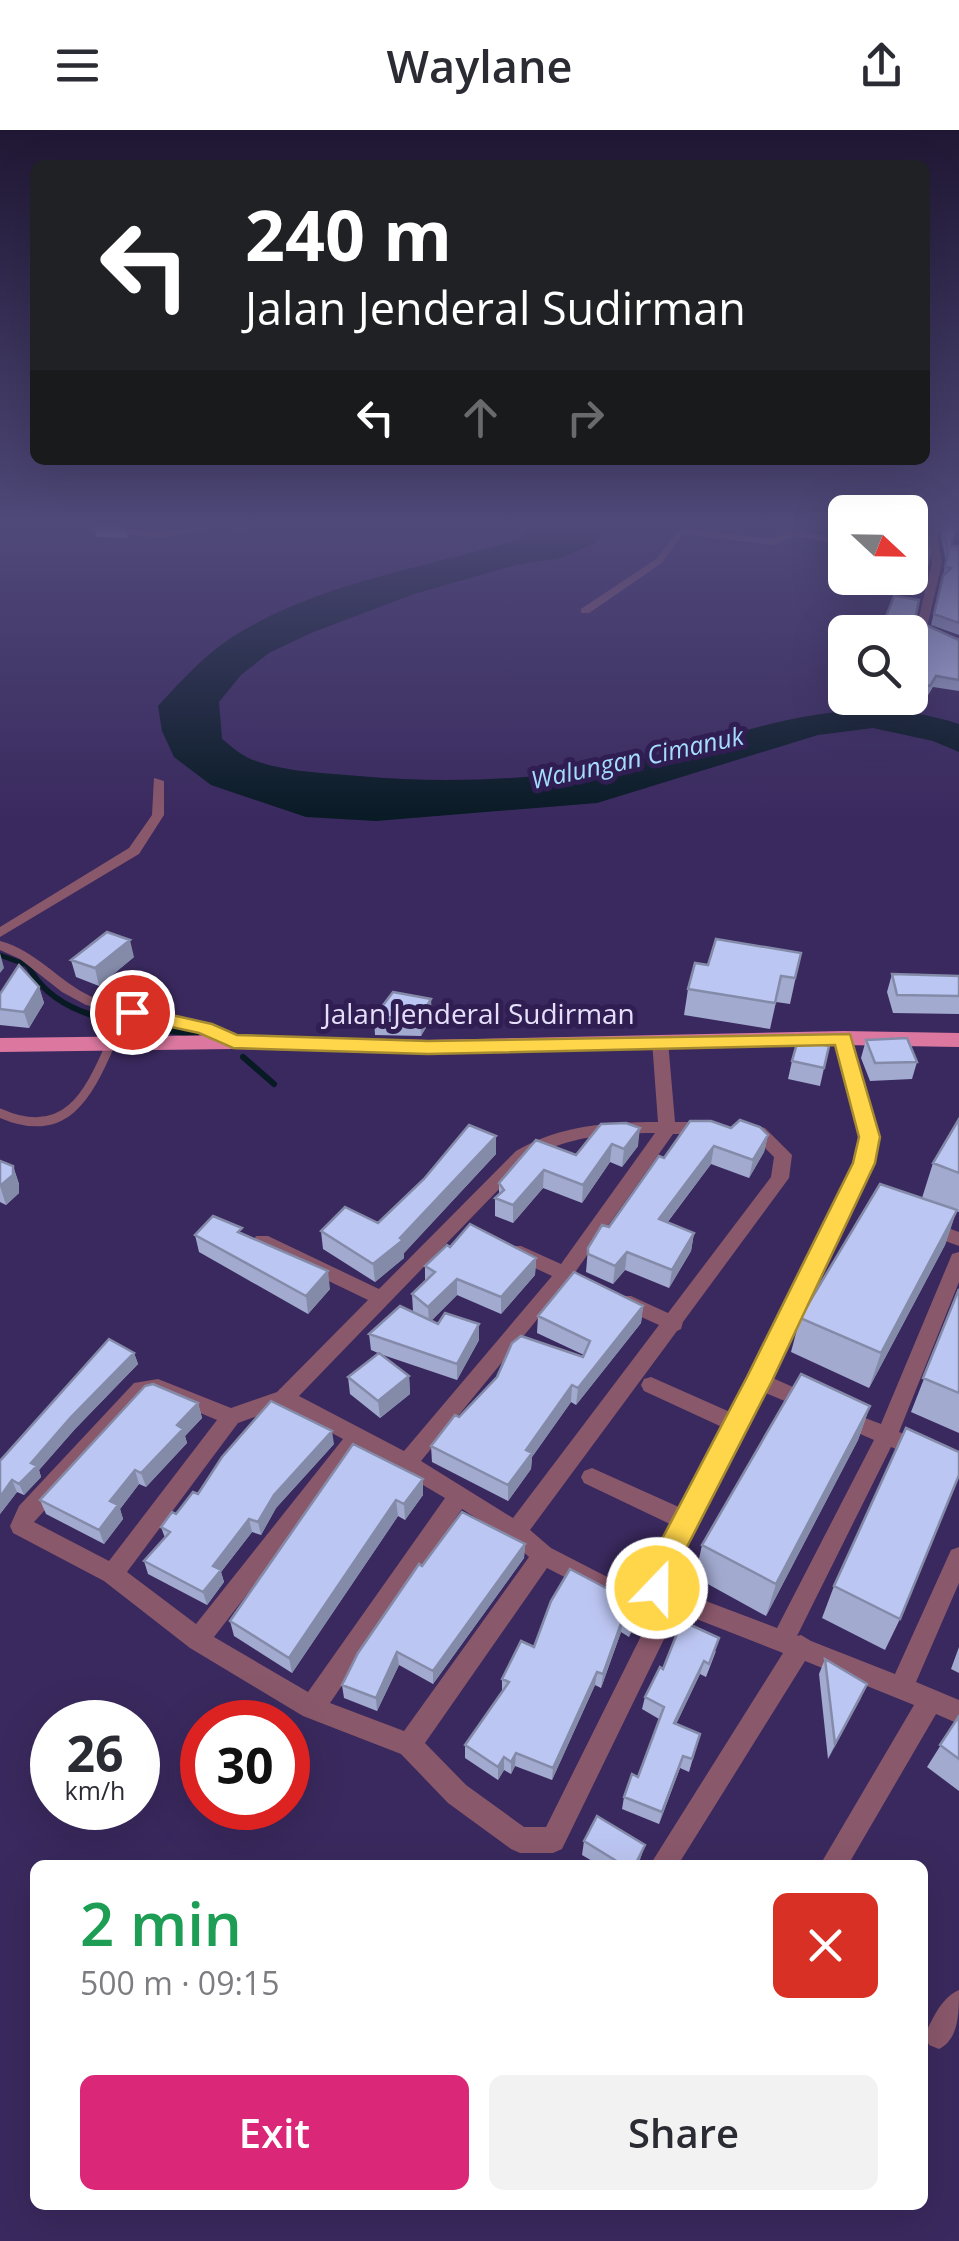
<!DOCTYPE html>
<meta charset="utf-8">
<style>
body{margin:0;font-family:"Open Sans",sans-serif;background:#f2f2f3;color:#2b2b33;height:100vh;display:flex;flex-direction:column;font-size:38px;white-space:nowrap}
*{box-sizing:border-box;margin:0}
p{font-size:32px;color:#7c7c81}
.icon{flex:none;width:55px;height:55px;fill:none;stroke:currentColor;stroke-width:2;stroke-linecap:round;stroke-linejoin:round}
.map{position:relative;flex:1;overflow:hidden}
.panel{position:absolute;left:30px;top:1730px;width:898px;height:350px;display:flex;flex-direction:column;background:#fff;border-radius:15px;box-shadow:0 10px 40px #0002}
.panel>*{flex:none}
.hud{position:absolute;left:30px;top:30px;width:900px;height:305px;border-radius:15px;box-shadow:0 10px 40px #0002;background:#202124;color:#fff;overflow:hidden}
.needle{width:65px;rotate:112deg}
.buttons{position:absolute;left:828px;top:365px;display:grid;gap:20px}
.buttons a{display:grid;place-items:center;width:100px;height:100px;border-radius:15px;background:#fff;box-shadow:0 10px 40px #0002;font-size:50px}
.speed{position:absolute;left:30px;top:1570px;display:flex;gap:20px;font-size:50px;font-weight:700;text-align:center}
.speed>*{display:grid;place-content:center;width:130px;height:130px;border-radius:50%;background:#fff;box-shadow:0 10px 40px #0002;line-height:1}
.speed small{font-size:25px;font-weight:400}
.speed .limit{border:15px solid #d22;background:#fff;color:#111}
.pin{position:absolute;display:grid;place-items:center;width:85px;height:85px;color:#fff;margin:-42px;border:5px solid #fff;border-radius:50%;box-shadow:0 2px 10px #0007}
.me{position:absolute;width:110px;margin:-55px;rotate:22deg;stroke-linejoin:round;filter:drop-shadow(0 0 8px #0008)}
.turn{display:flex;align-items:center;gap:35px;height:210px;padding:0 50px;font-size:45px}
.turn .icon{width:130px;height:130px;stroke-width:2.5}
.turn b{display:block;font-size:70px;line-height:85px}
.lanes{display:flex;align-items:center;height:95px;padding:0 50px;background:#0003;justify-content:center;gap:50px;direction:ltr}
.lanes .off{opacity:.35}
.round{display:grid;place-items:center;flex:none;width:105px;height:105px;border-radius:15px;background:#f2f2f3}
.headline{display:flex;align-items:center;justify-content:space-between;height:170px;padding:0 50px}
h1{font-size:60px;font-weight:600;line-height:75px;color:#1e9e55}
.cta{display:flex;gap:20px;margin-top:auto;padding:20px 50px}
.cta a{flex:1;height:115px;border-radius:15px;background:#db2777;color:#fff;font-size:40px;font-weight:600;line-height:115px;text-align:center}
.cta a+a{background:#f2f2f3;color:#2b2b33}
header{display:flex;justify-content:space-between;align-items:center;height:130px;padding:0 50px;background:#fff;font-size:45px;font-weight:600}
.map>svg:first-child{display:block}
.water{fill:#081a24}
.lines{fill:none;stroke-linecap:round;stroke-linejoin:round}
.stream-far1{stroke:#081a24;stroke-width:5}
.stream{stroke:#081a24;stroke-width:6}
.service{stroke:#8a586b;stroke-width:9}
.minor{fill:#8a586b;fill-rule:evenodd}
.primary{fill:#dc78a0;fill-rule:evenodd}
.wall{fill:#a2aad0}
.shaded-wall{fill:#848ba9}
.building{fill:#bcc6f2;stroke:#848ba9;stroke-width:2.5}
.route{fill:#ffd54a;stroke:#a68a30;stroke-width:2.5}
.labels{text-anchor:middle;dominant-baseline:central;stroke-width:10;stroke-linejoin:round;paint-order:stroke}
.far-water-label{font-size:25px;font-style:italic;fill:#a5ddff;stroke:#301e53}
.street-label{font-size:28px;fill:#e5dffa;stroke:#301e53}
</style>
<header><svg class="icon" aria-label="menu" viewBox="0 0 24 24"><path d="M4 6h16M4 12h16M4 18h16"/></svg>Waylane<svg class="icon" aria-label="share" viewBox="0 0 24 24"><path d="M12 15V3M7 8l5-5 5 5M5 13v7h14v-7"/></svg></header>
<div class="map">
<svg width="959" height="2111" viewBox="0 0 959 2111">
<rect width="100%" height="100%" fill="#3a295e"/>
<path class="water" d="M530 397H592L601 404 595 413 561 428 515 435 414 464 311 503 269 523 241 545 219 572 222 609C231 616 242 626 253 630 285 642 325 643 359 646 433 653 513 651 587 640 714 621 827 551 959 594V622L933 611 873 598 818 605 597 673 376 691 306 687 211 655 174 627 162 601 158 576C182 550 207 522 237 504 322 452 427 437 521 409Z"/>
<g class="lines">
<path class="stream-far1" d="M0 825 27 835 35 847"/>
<path class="stream" d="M33 844C65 894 143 895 196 905
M243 927 274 954"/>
<path class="service" d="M0 983C65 1012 88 966 111 913"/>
<path class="minor" d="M115 397 161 402 214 397 161 408 117 403 112 400Z
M232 397H245L246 398 241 401Z
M933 397H943L937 405 942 433 927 497 959 508V520L951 512 916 499 932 433 927 405Z
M681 398 773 409 792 400 845 409V415L793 406 774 415 683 404 662 433 589 483H581V479L656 429Z
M154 648 164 651V685L139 724 0 807V797L129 718 152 685Z
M0 811C37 821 58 851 92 867 127 882 168 884 205 893L222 900 241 912 233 917 194 900 86 875 62 862 20 829 0 820Z
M843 903 851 908 878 1007 873 1033 768 1246 818 1268 821 1274 818 1280 811 1282 761 1261 667 1450 674 1459 777 1498 874 1310 837 1294 834 1288 837 1282 844 1280 881 1294 950 1129 952 1124 959 1122V1152L899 1302 959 1327V1345L891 1317 797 1506 801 1505 811 1511 895 1544 951 1420 959 1417V1453L916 1552 959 1570V1594L936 1584 848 1735H820L914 1575 805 1531 678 1735H650L783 1523 658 1474 668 1486V1501L562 1719 553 1723H520L511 1719 448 1673 401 1624 303 1586 190 1518 104 1451 13 1403 10 1396 19 1376 134 1253 158 1249 231 1278 277 1262 368 1170 256 1116 253 1111 256 1106H268L379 1159 516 1021C560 995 608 992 658 992L652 911 660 906 668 911 675 992H707L715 998 707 1004H673L576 1141 582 1148 580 1153H567L421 1331 513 1388 659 1195 617 1176 615 1171 617 1166H631L668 1183 771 1047 774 1027 753 1006 742 1003 740 999 748 993 765 998 792 1025 789 1048 683 1192 681 1199 677 1201 530 1400 551 1418 658 1473 644 1452 672 1395 584 1353 581 1347 584 1341 592 1338 681 1378 722 1297 644 1261 641 1255 644 1249 651 1247 730 1282 855 1033 862 1007 835 908ZM655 1003 561 1134 521 1116H509L506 1121 509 1126 552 1146 404 1321 299 1266 528 1029C568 1006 610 1003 655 1003ZM157 1265 217 1290 109 1431 34 1392 147 1267ZM283 1277 343 1309 196 1494 127 1442 238 1293ZM360 1318 445 1368 308 1562 214 1507ZM462 1379 508 1408 529 1427 404 1601 330 1573ZM547 1438 636 1484 644 1491V1500L546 1697H524L466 1655 425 1613Z
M929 1091 959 1102V1116L923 1103 920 1098 923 1093Z
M959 1860C959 1883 959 1909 939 1919L929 1915 925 1905C932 1889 942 1867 959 1860Z"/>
<path class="primary" d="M843 901 959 903V917L843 915 428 924 233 919 0 922V908L233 905 428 910Z"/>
</g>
<path class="wall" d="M910 397 930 423 925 446 910 445Z
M943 397 951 416H959V505L931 495 946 432 941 406Z
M95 400 126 401 128 408 97 407Z
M915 490 959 510V561L933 557 927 567 910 563V502Z
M801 823 790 874 776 872 770 899 684 885 688 859 708 835Z
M134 827 99 856 76 847 71 830Z
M892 844 959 846V884L893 883 887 862Z
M39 857 44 873 29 898 0 895V864Z
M374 887H432L421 906 375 905Z
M866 910 917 932 912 949 870 951 861 928Z
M829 916 820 956 788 949 792 931Z
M959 989V1082L956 1081 945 1115 869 1258 791 1222 800 1188 922 1068 933 1033Z
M601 994 638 1016 622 1037 610 1032 582 1073 543 1058 513 1093 495 1086V1068L499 1065V1053L576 1025Z
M731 998 768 1005 764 1022 749 1048 711 1034 667 1093 694 1103 691 1121 669 1158 625 1140 613 1154 586 1142 588 1118 609 1097 664 1028Z
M496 1006V1024L404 1123V1128L375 1152 323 1119 321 1101 378 1093Z
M0 1031 13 1036 19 1054V1063L6 1075 0 1072Z
M195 1105H243L330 1159 308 1184 199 1122Z
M450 1117 536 1128 535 1145 501 1184 457 1165 431 1191 479 1210 457 1250 380 1224 409 1246 410 1264 380 1288 350 1264 348 1247 378 1223 371 1220 369 1204 418 1185 413 1181 412 1164 425 1152V1136Z
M959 1159V1303L911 1282Z
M643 1176 641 1193 576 1275 571 1272 532 1327 531 1339 508 1371 432 1332 431 1316 497 1247 583 1227 584 1225 537 1203 538 1186Z
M134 1223 138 1234 75 1299 39 1340 41 1347 24 1365 17 1362 0 1384V1331Z
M198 1273 202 1288 185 1306 187 1313 146 1357 139 1354 120 1379 123 1389 104 1414 46 1384 40 1370Z
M870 1276 858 1310 766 1486 695 1447 702 1415Z
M334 1314 276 1378 261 1405 252 1402 221 1442 224 1452 207 1475 148 1444 144 1431 165 1408 161 1397 198 1364Z
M353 1314 423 1365 405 1390 398 1386 292 1543 234 1506 230 1491Z
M525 1414 524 1428 433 1554 399 1535 377 1581 344 1568 342 1555 422 1436Z
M834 1456 900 1489 885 1520 822 1488Z
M551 1471 637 1490 629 1507 621 1502 601 1558 595 1555 552 1650 515 1636 511 1644 504 1640 498 1650 465 1628V1615L502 1562V1549L534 1517Z
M959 1517V1543L951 1539Z
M716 1521 706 1547 700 1544 676 1594 700 1604 689 1642 680 1638 659 1694 622 1679 624 1667 638 1647 659 1589 642 1579 645 1567 663 1539Z
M825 1529 867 1554 828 1629 819 1544Z
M959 1586V1661L927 1637Z
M584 1711 645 1715 638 1735H599L582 1725Z"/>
<path class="shaded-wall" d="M130 810 134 827 99 856 95 838Z
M0 823 4 838 0 843Z
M39 857 44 873 29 898 24 882Z
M431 869 432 887 421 906 420 888Z
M640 998 638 1016 622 1037 624 1019Z
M768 1005 764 1022 749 1048 753 1030Z
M496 1006V1024L404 1123V1128L375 1152 373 1134 400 1108Z
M612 1014 610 1032 582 1073 583 1055Z
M714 1016 711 1034 656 1107 659 1089Z
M13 1036 19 1054V1063L6 1075 0 1056Z
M544 1040 543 1058 513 1093V1075Z
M957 1080 945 1115 869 1258 881 1223Z
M694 1103 691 1121 669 1158 672 1140Z
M627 1122 625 1140 613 1154 615 1136Z
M536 1128 535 1145 501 1184V1167Z
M328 1141 330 1159 308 1184 306 1166Z
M457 1149V1165L429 1193 428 1177Z
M643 1176 641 1193 576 1275 578 1258Z
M479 1194V1210L457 1250V1234Z
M134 1223 138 1234 75 1299 39 1340 41 1347 24 1365 19 1354 31 1333 71 1287Z
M409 1246 410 1264 380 1288 378 1271Z
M572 1255 571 1272 532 1327 531 1339 508 1371V1355L526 1320Z
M198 1273 202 1288 185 1306 187 1313 146 1357 141 1343 177 1295Z
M870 1276 858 1310 766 1486 776 1454Z
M332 1301 334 1314 276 1378 261 1405 258 1392 274 1365Z
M135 1340 139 1354 120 1379 123 1389 104 1414 99 1400 110 1371Z
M423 1349V1365L405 1390 404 1374Z
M12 1350 17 1362 0 1384V1367Z
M396 1370 398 1386 292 1543 289 1528Z
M249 1389 252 1402 221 1442 224 1452 207 1475 203 1462 213 1436Z
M525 1414 524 1428 433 1554V1541Z
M640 1476 637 1490 629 1507 632 1492Z
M623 1488 621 1502 601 1558 603 1544Z
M397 1522 399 1535 377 1581 376 1568Z
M704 1531 700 1544 671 1605 674 1593Z
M597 1542 595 1555 552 1650 553 1638Z
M867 1554 860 1570 828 1629 835 1614Z
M516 1623 515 1636 511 1644V1632Z
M683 1626 680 1638 659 1694 662 1682Z
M504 1627V1640L498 1650V1637Z
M645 1715 638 1735H635Z"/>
<path class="building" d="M98 397H111L126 401 95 400Z
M910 397 927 400 930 423 927 436 910 435Z
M943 397H956L951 416H959V493L934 484 943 446 951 438 945 437 948 422Z
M894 466 919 470 915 490 959 510V550L936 546 930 556 910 551V502H880Z
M107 802 130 810 95 838 71 830Z
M716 809 801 823 795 848 781 846 775 873 688 859 695 833 708 835Z
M19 835 39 857 24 882 0 879V864Z
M892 844 959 846V866L897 865Z
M393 862 431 869 420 888 374 887Z
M907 908 917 932 875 933 866 910Z
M798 910 829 916 824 938 792 931Z
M959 989V1043L933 1033Z
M740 990 760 997 768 1005 753 1030 714 1016 659 1089 694 1103 672 1140 627 1122 615 1136 588 1124V1118L602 1095 609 1097 659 1026 664 1028 690 991H711L731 998Z
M626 993 640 998 624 1019 612 1014 583 1055 544 1040 513 1075 495 1068 504 1060 499 1053 536 1010 576 1025 601 994Z
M469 995 496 1006 400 1108 403 1110 373 1134 321 1101 345 1077 378 1093 424 1049Z
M0 1031 13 1036V1045L0 1056Z
M880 1054 957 1080 881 1223 800 1188Z
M213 1086 242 1098 238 1102 328 1141 306 1166 195 1105Z
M470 1094 536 1128 501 1167 457 1149 428 1177 412 1164 435 1142 425 1136 447 1115 450 1117Z
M574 1142 643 1176 578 1258 572 1255 526 1320 532 1323 508 1355 431 1316 455 1285 459 1287 497 1247 512 1213 521 1206 583 1227 590 1211 538 1186Z
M959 1159V1263L923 1248Z
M400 1176 438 1194 445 1183 479 1194 457 1234 369 1204Z
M109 1209 134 1223 71 1287 31 1333 37 1336 19 1354 12 1350 0 1367V1331Z
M379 1223 409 1246 378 1271 348 1247Z
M801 1244 870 1276 776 1454 702 1415Z
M153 1254 198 1273 177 1295 183 1299 141 1343 135 1340 110 1371 118 1375 99 1400 40 1370 145 1256Z
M271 1271 332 1301 274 1365 258 1392 249 1389 213 1436 221 1440 203 1462 144 1431 170 1402 161 1397 172 1382 176 1384 193 1362 198 1364 222 1327Z
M906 1298 959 1322V1345L900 1489 834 1456Z
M353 1314 423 1349 404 1374 396 1370 289 1528 230 1491Z
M462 1382 525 1414 433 1541 397 1522 376 1568 342 1555 358 1523 419 1434 422 1436Z
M570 1439 640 1476 632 1492 623 1488 603 1544 597 1542 553 1638 516 1623 511 1632 504 1627 498 1637 465 1615 509 1552 502 1549 521 1511 534 1517 551 1471Z
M682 1491 719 1508 709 1534 704 1531 674 1593 700 1604 692 1629 683 1626 662 1682 624 1667 632 1644 638 1647 664 1577 645 1567 660 1537 663 1539Z
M825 1529 867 1554 835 1614Z
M959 1586V1629L940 1615Z
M597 1686 645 1715 635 1735H623L584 1711Z"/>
<linearGradient id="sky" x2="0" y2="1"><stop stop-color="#201734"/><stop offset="0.57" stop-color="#4f4979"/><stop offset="1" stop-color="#4f4979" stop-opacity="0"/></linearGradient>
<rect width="959" height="692" fill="url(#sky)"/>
<path class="route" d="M132 876 212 894 237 905 428 911 850 904 880 1007 875 1033 772 1251 670 1450 667 1468 657 1472 647 1468 641 1449 747 1247 853 1033 859 1007 835 915 428 924 233 918 199 903 125 887 122 882Z"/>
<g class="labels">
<g class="far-water-label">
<text transform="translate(637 627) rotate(-12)">Walungan Cimanuk</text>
</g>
<g class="street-label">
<text x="479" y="883">Jalan Jenderal Sudirman</text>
</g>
</g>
</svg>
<div class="buttons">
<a><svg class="needle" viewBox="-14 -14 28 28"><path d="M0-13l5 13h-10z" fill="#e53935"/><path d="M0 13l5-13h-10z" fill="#7c7c81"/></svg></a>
<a><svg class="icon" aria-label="search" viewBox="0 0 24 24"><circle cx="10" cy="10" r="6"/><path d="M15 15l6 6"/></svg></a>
</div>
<div class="speed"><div>26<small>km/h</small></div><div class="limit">30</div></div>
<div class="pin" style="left:132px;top:882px;background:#d93025"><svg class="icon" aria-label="arrive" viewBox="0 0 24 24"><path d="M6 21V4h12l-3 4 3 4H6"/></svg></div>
<svg class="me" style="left:657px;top:1458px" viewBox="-20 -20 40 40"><circle r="17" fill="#ffd54a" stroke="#fff" stroke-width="3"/><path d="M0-11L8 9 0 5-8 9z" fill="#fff"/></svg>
<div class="hud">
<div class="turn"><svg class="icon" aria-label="left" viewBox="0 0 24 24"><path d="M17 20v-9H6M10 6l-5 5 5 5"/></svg><div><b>240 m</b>Jalan Jenderal Sudirman</div></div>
<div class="lanes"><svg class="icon" aria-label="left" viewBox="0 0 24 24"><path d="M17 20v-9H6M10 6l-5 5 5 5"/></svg><svg class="icon off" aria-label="ahead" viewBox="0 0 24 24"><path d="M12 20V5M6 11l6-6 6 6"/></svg><svg class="icon off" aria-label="right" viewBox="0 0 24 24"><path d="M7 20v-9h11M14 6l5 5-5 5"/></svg></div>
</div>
<section class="panel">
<div class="headline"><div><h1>2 min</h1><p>500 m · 09:15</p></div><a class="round" style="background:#d93025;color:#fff"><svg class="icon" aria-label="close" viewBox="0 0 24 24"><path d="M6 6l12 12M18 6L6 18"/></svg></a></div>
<div class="cta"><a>Exit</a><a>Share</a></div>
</section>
</div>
